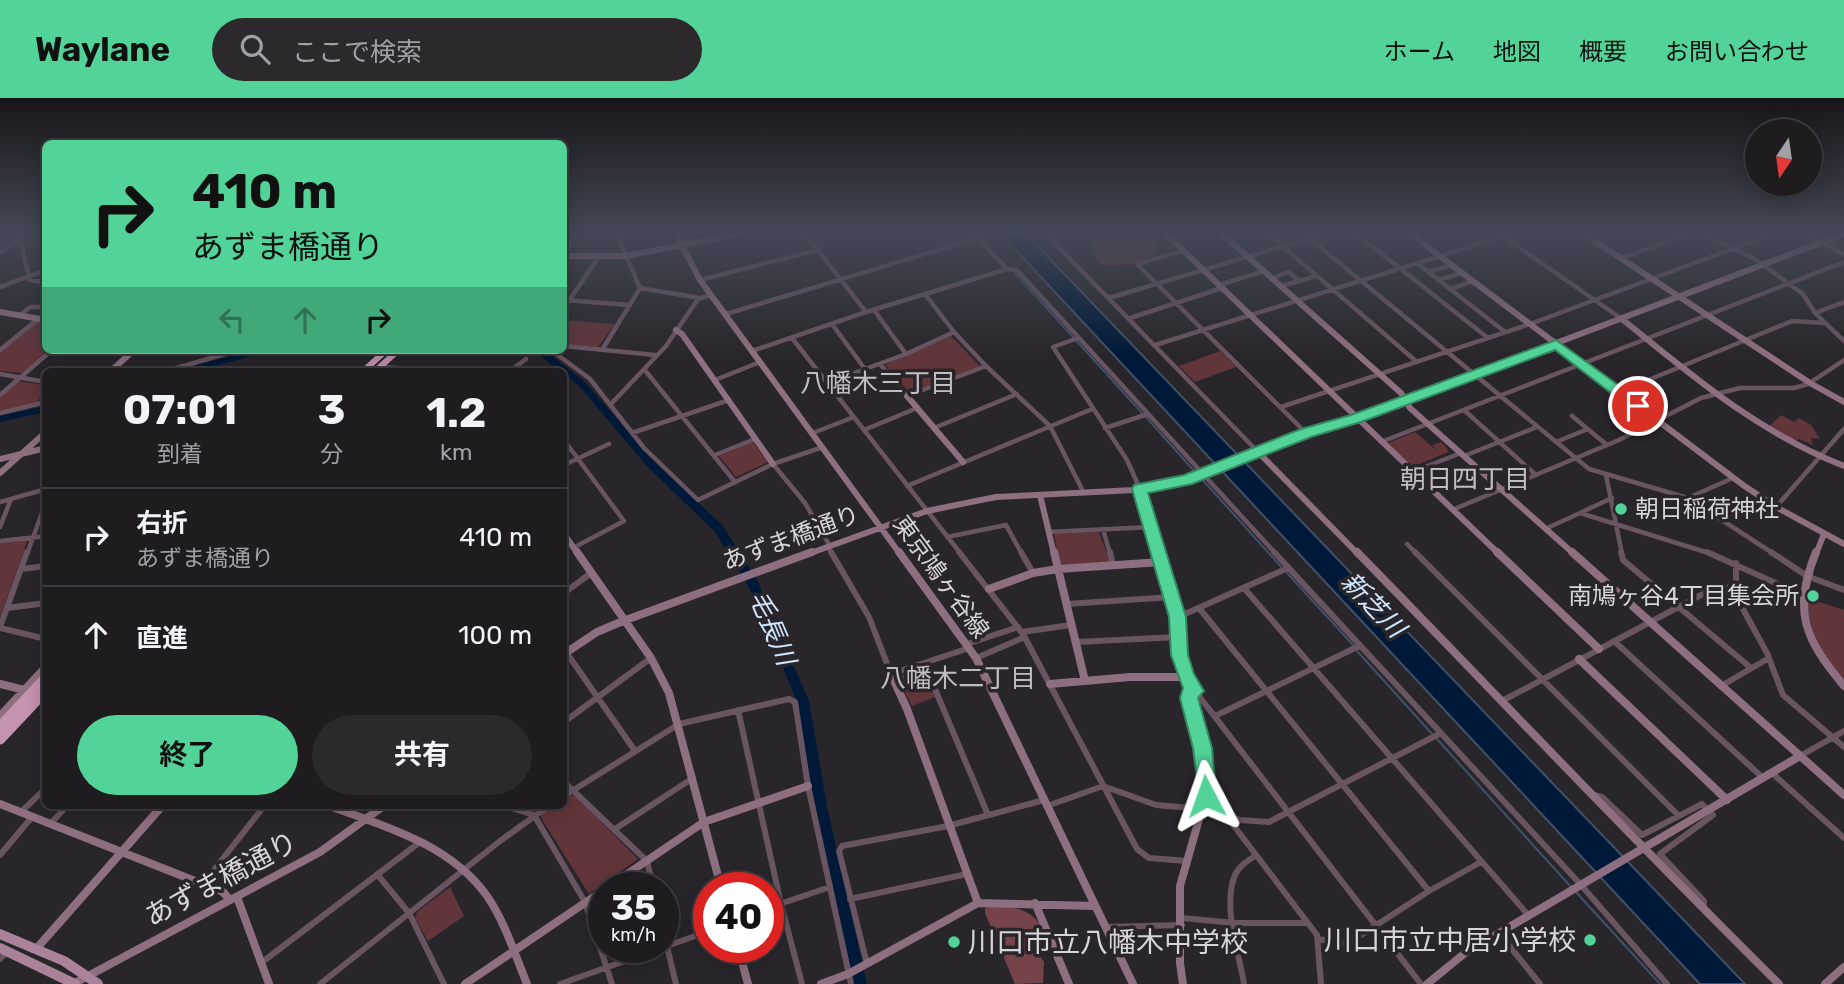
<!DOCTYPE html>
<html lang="ja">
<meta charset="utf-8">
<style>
body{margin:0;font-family:Rubik,"Noto Sans JP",sans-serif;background:#2c292d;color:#f1f3f6;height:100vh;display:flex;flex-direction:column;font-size:26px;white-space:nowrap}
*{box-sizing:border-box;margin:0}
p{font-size:23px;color:#a1a1a5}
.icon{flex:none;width:38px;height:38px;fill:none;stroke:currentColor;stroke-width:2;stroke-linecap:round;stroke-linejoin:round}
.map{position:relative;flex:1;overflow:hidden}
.side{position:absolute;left:42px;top:270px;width:525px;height:441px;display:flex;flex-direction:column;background:#1f1c20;border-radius:10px;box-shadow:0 4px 18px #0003,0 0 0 2px #3c3a3e}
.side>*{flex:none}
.banner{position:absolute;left:42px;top:42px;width:525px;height:214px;border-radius:10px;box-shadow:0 4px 18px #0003,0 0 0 2px #3c3a3e;background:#52d397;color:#111;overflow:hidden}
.needle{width:46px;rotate:193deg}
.buttons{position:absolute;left:1745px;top:21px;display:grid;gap:14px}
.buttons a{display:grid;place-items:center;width:77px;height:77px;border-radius:50%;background:#1f1c20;box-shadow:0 4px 18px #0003,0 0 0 2px #3c3a3e;font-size:35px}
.speed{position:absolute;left:588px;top:774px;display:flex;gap:14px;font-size:35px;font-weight:700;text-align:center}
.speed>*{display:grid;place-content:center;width:91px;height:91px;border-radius:50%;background:#1f1c20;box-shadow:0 4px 18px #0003,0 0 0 2px #3c3a3e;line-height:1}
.speed small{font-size:18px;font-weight:400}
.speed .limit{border:10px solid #d22;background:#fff;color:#111}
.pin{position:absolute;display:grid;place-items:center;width:60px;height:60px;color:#fff;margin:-30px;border:4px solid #fff;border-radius:50%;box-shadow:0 2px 7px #0007}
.me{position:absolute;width:77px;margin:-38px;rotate:356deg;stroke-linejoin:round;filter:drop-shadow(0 0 5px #0008)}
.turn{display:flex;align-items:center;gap:24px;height:147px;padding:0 35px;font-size:32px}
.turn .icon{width:91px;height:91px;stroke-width:2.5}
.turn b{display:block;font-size:49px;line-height:60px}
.lanes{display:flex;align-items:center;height:66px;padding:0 35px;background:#0003;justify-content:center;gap:35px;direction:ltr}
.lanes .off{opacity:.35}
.eta{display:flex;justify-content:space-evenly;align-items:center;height:119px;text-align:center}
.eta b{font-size:42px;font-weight:700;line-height:49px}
.cta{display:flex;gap:14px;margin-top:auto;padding:14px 35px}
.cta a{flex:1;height:80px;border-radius:42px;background:#52d397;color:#111;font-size:28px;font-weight:700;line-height:80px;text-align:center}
.cta a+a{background:#2c292d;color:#f1f3f6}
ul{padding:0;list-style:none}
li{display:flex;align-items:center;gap:21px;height:98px;padding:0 35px;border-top:2px solid #3c3a3e}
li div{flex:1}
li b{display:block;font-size:26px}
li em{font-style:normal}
header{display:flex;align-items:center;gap:42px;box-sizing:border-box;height:98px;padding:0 35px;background:#52d397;color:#111}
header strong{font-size:33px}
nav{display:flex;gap:38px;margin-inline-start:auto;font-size:24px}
.search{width:490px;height:63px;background:#2c292d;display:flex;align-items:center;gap:18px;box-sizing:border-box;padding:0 24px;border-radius:38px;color:#a1a1a5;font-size:26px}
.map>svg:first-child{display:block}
.green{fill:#61353a}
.forest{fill:#754349}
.water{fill:#001938;stroke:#405168;stroke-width:2}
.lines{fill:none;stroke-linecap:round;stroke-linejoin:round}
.stream{stroke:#405168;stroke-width:2}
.river{fill:#001938;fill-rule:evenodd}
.street-far1{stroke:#695561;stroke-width:4.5}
.street{stroke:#695561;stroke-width:6}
.secondary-far1{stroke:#8e6f81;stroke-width:6}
.secondary{stroke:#8e6f81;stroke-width:8}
.primary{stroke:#aa829a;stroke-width:10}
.highway{fill:#c493b0;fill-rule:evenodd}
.highway-bridge{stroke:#c493b0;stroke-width:11}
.route{fill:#52d397;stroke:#358962;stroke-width:2}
.poi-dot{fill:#52d397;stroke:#29262b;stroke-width:2.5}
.labels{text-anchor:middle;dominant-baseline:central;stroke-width:7;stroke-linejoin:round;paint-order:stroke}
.poi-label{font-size:24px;fill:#d7d5d8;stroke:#29262b;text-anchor:start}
.street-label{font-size:24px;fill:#d7d5d8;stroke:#29262b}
.neighbourhood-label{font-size:26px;fill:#c0bcc2;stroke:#29262b}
.water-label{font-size:26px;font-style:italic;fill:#d1e7ff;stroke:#29262b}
.near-street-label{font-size:28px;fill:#d7d5d8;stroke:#29262b}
.near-poi-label{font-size:28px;fill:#d7d5d8;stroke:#29262b;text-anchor:end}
</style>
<header>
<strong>Waylane</strong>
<div class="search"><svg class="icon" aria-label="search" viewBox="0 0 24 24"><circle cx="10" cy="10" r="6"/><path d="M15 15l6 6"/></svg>ここで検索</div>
<nav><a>ホーム</a><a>地図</a><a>概要</a><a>お問い合わせ</a></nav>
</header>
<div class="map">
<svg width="1844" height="886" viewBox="0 0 1844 886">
<rect width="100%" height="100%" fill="#29262b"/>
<path class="green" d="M1085 134H1152L1158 149C1150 168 1119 168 1101 167L1096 162Z
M564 222 615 226 598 249 564 246Z
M36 224H45L46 252H48L22 275 0 273V254Z
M951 238 980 268 910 295 885 267Z
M1220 253 1236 269 1195 284 1179 268Z
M18 283 45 287 38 304 0 313V299Z
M1781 317 1794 324 1799 320 1811 327 1820 341 1811 340 1813 347 1799 341 1796 343 1768 329Z
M1415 334 1437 353 1432 347 1441 344 1447 350 1448 354 1415 368 1409 367 1388 345Z
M753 344 768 364 736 379 719 358Z
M1099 434 1110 464 1060 467 1054 436Z
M24 442 27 444 0 519V445Z
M1807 500 1844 512V584C1822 557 1809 536 1807 500Z
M920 569 923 570 935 599 912 608 897 579Z
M569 698H575L638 761 589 796 541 720 542 716 555 707H564V702Z
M450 789 464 818 428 843 415 820 417 814Z"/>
<path class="forest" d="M991 808C1011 808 1030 810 1041 828L1040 832 1033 837 1037 843 1034 849 1044 864 1043 885 1015 886 985 815V810Z"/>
<path class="water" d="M999 134H1024L1745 886H1700Z"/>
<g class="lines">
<path class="stream" d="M1014 174 1142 315
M1146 319 1196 375
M1200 379 1283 471
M1287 475 1354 548
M1357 553 1433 637
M1437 641 1572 790
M1576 794 1660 886"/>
<path class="river" d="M253 252H268L267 254 196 273H180L182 271Z
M534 252H544L585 284 653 362 723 428 757 482 809 603 827 709 867 886H853L815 709 797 603 748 487 715 434 647 368 579 288 564 276V273H559Z
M46 308V314L0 324V318Z"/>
<path class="street-far1" d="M804 134 866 214
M972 134 1007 171 1017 172 1276 456
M1044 134 1258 354
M1266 134 1417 264
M1302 134 1589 371 1688 400 1733 380
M1354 134 1488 240
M1497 134 1622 221
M1702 134 1758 163 1803 196 1815 215 1844 243
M1804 134 1844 157
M1183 153 1137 166 1306 335
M0 155 20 142 30 182 46 185
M564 156 577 134
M1621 160 1695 134
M1417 165 1505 234
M1428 174 1452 167
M1272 180 1289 174 1299 183
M700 182 818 152
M1438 182 1462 175
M1219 187 1264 173
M1282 188 1316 178
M0 189 46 172
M640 190 700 200
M1450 191 1473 183
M925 196 954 234 986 268 1050 328 1084 395
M1109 200 1331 134
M564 202 630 207
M564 210 598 160
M874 212 906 256
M1815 215 1844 204
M726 216 978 140
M19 218 30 209H39
M1130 220 1222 190
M832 226 865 271
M792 240 961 456
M1078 240 1053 249 1127 362 1140 391
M1155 247 1517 134
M564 248 655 257
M0 252 38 221
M551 252 590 281 644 350 698 402 773 366 823 349
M602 252 640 190 616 134
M752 253 866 214 1007 171
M880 266 907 298 986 268
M384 269 429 273
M644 271 735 384
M166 273 239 252
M510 273 526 261
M0 276 46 284
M715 282 760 264
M827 285 906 256 954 234
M1619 294 1792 223 1825 225
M0 297 52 252
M611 306 666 248 698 201 711 197
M1281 309 1530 226 1778 134
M1464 312 1536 377
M0 315 46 304
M1572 318 1607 347
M934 330 1017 296
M1105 330 1148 316
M864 332 917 310
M632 335 729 302
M813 335 854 319
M564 342 624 423 573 450
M1381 344 1844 164
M1556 344 1588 331
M715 357 755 341
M1464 358 1537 329
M773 366 805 405 830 448
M564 367 609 346
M1412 374 1461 355
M1606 377 1622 456
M907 388 1092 311
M1688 400 1774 456
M0 404 46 391
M1776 409 1844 331
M1452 412 1619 342 1701 300 1740 290H1794L1808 286 1844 262
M1580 415 1612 400
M0 429 11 401
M1103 431 1110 456
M1545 431 1580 415 1712 456
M1048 434 1152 429
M947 439 1006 427 1022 456
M0 443 46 438
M1407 446 1417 456
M828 449 832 456
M27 456 46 404"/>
<path class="street" d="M831 454 869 519 891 576 969 550
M959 454 1023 536 1137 751 1149 760 1187 763
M1021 454 1033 475
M1110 454 1113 467
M1274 454 1581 787 1667 886
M1415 454 1679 718
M1621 454 1623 462 1751 570
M1707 454 1802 497
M1771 454 1807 478 1844 492
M1736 465V490L1744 513 1767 555 1783 597 1844 649
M21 471 46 468
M1244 490 1529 818
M564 495 591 475
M1067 506 1172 499
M7 510 46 505
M1199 510 1429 793
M1178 519 1288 470
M0 529 27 454
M0 530 46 541
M1022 534 1071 527
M1614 543 1763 680
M1076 544 1178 539
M967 546 1018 529
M566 554 635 653
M976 560 1025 539
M924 565 988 717
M1721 588 1769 560
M1195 593 1421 886
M1502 603 1716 489 1736 490
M738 612 781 806 802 886
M1215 618 1359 548
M564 624 651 560
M1800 658 1844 633
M1772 675 1844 740
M564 684 647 763 653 789
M1594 697 1602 699 1642 737 1702 706 1713 717 1660 756 1704 803 1703 810
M564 698 679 626 789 601 795 604 808 688 851 886
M502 707 534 717 585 804 612 886
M1047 708 1103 688 1156 707 1202 711 1240 722 1269 724 1439 636
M21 714 46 690
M1231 720V724L1317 837 1321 886
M50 726 68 707
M615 731 693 680
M0 757 32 719
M377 776 409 815 444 886
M203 786 265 707
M850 801 967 776
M768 810 830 789
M1182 820 1235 825H1307
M1106 829 1182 827
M663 832 676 886
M1499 835 1540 886
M1318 841 1347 846 1429 793 1481 764
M0 861 8 853
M261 865 420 744
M867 866 839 753 842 748 948 728 1044 702
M320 886 500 743 550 707
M560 886 709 833
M1244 886C1239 854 1222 808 1235 777 1239 768 1247 763 1255 758"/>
<path class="secondary-far1" d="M675 134 700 182 900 456
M1164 134 1499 456
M1220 134 1401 295 1410 310 1574 456
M1408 134 1743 387 1776 409 1844 446
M1581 134 1810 285 1844 304
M564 158H626L747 134
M0 214 46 222
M1622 221C1692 278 1759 335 1844 368
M676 232 682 236 773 366
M226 252 233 253
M111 273 134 252
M907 298 963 364
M1258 354 1358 456
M0 361 46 350
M0 375 46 334
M1140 391 1159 456
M1040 397 1054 456
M564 436 578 456
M808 456 927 413 996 399 1134 392 1173 386 1306 335 1356 321 1844 136
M1816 456 1824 436"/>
<path class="secondary" d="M577 454 651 560 669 595 721 789
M899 454 976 560 1133 886
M1054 454 1085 583
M1159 454C1165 475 1174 497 1178 519 1183 548 1177 566 1195 593L1189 600 1203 650 1207 693 1180 788V865L1183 886
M1357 454C1498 598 1636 745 1779 886
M1497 454 1599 551
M1572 454 1844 697
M1816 454C1792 514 1805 541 1844 588
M989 491 1033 475 1058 471 1161 464
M564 556 597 534 623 523 812 454
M1579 561 1727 702
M891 576 907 611 978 805
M0 586 28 593
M1050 586 1130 579H1186
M0 618 46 569
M0 706 223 794 230 802
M327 707C384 728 450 746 487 798 505 824 515 857 527 886
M608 789 704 724 808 688
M237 799 269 886
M1035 805 1069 886
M738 849 748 886
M37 850 163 707
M73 886 320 754 385 707
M465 886 604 792
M821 886 848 876 978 805 1095 808
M1427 886 1465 855 1800 658
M1825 886 1844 869"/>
<path class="primary" d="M0 836 64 863 98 886
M0 850 75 886"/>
<path class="highway" d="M382 252H391L368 273H359Z
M394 252H403L380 273H371Z"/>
<path class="highway-bridge" d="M0 629 46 580
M0 641 46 592"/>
</g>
<linearGradient id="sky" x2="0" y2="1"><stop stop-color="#171518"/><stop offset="0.52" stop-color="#434755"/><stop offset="1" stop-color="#434755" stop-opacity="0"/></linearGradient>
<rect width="1844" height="258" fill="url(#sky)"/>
<path class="route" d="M1556 242 1643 305V312H1633L1555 252 1361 324 1311 339 1192 386 1148 395 1186 519 1188 557 1194 576 1204 593 1198 600 1212 650 1216 698 1213 704 1206 707 1200 704 1193 650 1180 600 1183 590 1171 557 1169 519 1132 391 1134 387 1184 377 1301 331 1351 317Z"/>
<g class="poi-dot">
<circle cx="1621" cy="411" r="7"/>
<circle cx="1813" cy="498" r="7"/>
<circle cx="1590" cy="842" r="7"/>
<circle cx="954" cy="844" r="7"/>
</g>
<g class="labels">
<g class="poi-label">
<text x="1635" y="411">朝日稲荷神社</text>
<text x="1799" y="498" text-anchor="end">南鳩ヶ谷4丁目集会所</text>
</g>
<g class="street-label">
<text transform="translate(791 440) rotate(-20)">あずま橋通り</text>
<text transform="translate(941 479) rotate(54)">東京鳩ヶ谷線</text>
</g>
<g class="neighbourhood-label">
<text x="878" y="285">八幡木三丁目</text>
<text x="1465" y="381">朝日四丁目</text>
<text x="958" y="580">八幡木二丁目</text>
</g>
<g class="water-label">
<text transform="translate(1373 507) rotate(46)">新芝川</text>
<text transform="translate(772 530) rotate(67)">毛長川</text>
</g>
<g class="near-street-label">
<text transform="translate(221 781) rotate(-28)">あずま橋通り</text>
</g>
<g class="near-poi-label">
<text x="1576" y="842">川口市立中居小学校</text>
<text x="968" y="844" text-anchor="start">川口市立八幡木中学校</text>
</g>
</g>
</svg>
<div class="buttons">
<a><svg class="needle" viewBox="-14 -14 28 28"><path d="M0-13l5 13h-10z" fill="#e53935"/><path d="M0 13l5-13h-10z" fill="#a1a1a5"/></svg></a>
</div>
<div class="speed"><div>35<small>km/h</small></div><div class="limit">40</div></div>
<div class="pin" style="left:1638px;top:308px;background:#d93025"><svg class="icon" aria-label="arrive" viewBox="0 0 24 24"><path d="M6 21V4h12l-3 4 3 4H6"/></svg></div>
<svg class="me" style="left:1206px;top:698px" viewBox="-20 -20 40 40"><path d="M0-17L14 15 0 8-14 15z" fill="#52d397" stroke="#fff" stroke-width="4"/></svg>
<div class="banner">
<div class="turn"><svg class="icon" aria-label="right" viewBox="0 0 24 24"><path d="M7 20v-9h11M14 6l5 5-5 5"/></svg><div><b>410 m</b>あずま橋通り</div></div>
<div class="lanes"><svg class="icon off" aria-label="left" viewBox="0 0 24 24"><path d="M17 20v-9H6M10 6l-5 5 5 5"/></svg><svg class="icon off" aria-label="ahead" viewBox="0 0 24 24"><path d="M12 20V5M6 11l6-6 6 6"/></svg><svg class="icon" aria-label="right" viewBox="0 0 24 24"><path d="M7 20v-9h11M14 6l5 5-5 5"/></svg></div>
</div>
<section class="side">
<div class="eta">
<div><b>07:01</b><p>到着</p></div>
<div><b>3</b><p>分</p></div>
<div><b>1.2</b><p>km</p></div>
</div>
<ul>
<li><svg class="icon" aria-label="right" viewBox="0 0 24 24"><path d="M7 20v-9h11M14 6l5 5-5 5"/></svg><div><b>右折</b><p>あずま橋通り</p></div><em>410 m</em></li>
<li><svg class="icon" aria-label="ahead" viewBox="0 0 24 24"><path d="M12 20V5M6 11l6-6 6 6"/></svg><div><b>直進</b></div><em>100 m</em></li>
</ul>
<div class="cta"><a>終了</a><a>共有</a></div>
</section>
</div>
